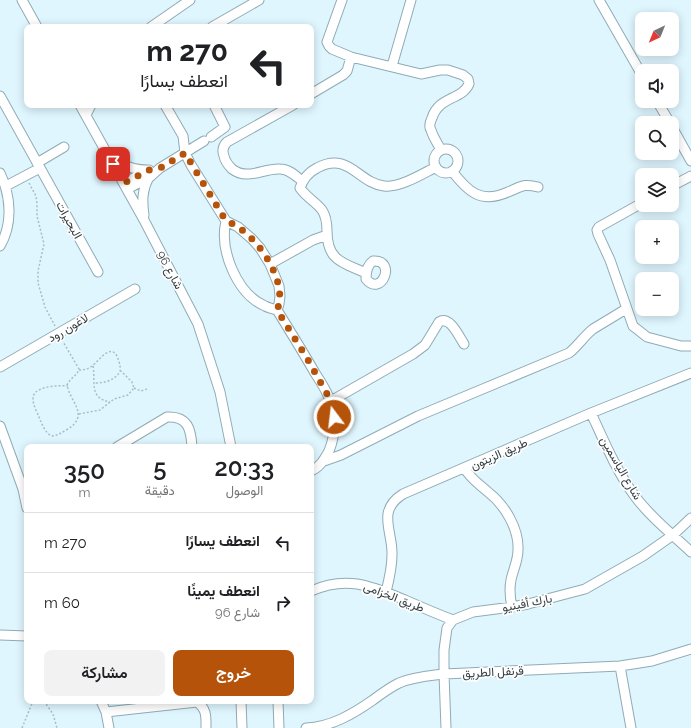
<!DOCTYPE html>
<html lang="ar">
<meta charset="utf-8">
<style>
body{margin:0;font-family:Raleway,Vazirmatn,sans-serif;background:#f2f2f2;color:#202124;direction:rtl;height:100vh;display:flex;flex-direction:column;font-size:15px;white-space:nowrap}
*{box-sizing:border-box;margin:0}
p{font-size:13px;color:#757577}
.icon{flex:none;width:22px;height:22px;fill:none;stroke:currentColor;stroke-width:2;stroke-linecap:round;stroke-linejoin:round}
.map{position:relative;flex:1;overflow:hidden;direction:ltr}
.panel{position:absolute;left:24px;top:444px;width:290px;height:260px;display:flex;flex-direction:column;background:#fff;border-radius:8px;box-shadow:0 2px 10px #0003;direction:rtl}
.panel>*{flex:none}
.guide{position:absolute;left:24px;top:24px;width:290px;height:84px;border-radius:8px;box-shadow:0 2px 10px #0003;direction:rtl;background:#fff;color:#202124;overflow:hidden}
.needle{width:26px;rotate:223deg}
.fabs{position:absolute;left:635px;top:12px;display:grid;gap:8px}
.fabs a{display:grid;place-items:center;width:44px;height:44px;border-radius:8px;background:#fff;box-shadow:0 2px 10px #0003;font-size:20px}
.pin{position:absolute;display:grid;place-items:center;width:34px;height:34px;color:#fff;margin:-17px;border-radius:8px;box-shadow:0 2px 6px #0006}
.me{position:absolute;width:44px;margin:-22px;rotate:345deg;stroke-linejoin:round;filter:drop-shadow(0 0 3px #0008)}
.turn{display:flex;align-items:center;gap:14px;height:84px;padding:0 20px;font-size:18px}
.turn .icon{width:52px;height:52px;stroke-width:2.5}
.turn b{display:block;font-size:28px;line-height:34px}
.eta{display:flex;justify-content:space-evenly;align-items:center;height:68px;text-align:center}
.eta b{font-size:24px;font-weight:600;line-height:28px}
.action{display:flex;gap:8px;margin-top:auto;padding:8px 20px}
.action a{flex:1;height:46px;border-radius:8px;background:#b45309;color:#fff;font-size:16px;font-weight:600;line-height:46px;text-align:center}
.action a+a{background:#f2f2f2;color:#202124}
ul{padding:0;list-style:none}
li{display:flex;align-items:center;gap:12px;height:60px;padding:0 20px;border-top:1px solid #e0e0e0}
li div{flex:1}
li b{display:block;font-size:15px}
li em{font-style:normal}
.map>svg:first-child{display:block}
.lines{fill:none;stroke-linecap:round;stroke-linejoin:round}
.minor-casing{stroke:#90abb5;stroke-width:11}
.path{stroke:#a9bdc4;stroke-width:1.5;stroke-dasharray:2 2;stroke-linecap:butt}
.minor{stroke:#fff;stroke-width:9}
.route{stroke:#b45309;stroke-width:7;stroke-dasharray:0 12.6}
.labels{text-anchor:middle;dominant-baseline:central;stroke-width:3.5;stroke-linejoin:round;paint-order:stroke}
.street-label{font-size:12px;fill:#313d41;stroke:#fefefe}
</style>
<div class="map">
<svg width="691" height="728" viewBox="0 0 691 728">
<rect width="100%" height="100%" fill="#dff6fe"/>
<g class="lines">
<g class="minor-casing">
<path id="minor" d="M22 0 37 27
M342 0 327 42 329 46 332 49 351 57 421 74 440 70H448L463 75 468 79 469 84C462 100 439 96 432 118 430 122 429 127 431 130 433 137 438 144 441 150
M599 0 642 75
M151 27 190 0
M212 27 259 0
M392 66 411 0
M311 94 343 75 347 71 351 57
M0 96 98 272
M657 101 670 123
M80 105 144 220 198 324 220 392 231 447
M165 105 183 136 185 153 191 165 226 221 238 227 252 239 260 248 270 264 279 286 280 296 279 304 277 310C290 331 303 352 315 373 321 382 328 393 331 403 336 419 335 436 329 451 324 460 320 467 311 471
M293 105 227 142C223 146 222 151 224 156 225 161 228 165 232 169 248 181 263 168 280 169 289 169 296 176 302 181
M86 115 91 105
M672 127 691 161
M211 137 225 127 214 105
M434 161a12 12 0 1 1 24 0a12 12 0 1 1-24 0Z
M112 157C124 166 133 170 149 170
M37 163 64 147
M452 171C468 192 481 204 508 192 521 187 523 183 538 187
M0 173C11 196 13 224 0 246
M124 183 147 171
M6 186 40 168
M672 186 691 176
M127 189 150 177 160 168 204 141
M642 203 599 227 597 230 598 234 610 260 633 326 647 337 681 346H691
M144 215C142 201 142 190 149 177
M226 221C219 250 237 294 265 306 269 308 273 309 277 310
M373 261C397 259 382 298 366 279 366 272 367 265 373 261Z
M270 264 313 240 327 235
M366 273C343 263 327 261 327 231 327 224 326 216 322 210 316 202 306 197 300 188 303 179 309 172 317 168 349 151 358 183 384 186 400 188 422 174 436 167
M0 367 135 289
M331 401 413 354 425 345 439 322C450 315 459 337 464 344
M591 413C604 441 616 470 634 495 650 517 672 534 691 552
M0 426 23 489 27 508
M117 447 167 417C188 416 191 429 192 447
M324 461 341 455 418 416 569 353C578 346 584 336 593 329L626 309
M465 469C471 479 479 484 488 492 505 505 519 529 518 550 518 561 513 570 511 580 509 590 510 598 512 607
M311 591C347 575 371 586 405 600 421 607 437 614 453 620
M386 592C389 580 392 568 392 555 393 531 376 511 403 494L591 413 691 373
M0 635 27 636
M620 666 631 728
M101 701 106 712 109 728
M241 701 242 728
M278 701 279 728
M106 712 197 702C207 709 206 717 206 728
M306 728C331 727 353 714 373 700 381 694 389 688 399 683 413 677 428 676 444 674L620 666 652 661 691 649
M446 728 444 674V650L447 628 453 620 473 612 512 607 528 604 585 589 643 556 673 535 691 518"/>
</g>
<path class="path" d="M29 183 36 196 37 204V216L44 244 38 271V283L45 307 55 326
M62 340 79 369C77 376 70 378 67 385 70 402 90 415 68 429 62 432 58 436 51 436 44 431 42 424 39 417 37 412 33 405 33 399 32 386 59 385 68 386
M93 366C96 381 88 398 110 402
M79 370C84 370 88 369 92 366 98 362 110 343 117 356 119 361 121 367 120 372 113 381 105 383 94 383
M134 388 141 391 147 389
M79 414 100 410 114 399 128 395 134 388 132 382 121 371
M44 701 53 714 57 728
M22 728 33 701"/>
<use href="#minor" class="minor"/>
</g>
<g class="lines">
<path class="route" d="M113 164 124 183 149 170 160 168 185 153 226 221C254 230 290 281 277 310L307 358 331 401 334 417"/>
</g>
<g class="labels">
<g class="street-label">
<text transform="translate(69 220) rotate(61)">البحيرات</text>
<text transform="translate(170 270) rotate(62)">شارع 96</text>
<text transform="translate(68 328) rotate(-30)">لاغون رود</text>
<text transform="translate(499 454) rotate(-24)">طريق الزيتون</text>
<text transform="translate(621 468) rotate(60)">شارع الياسمين</text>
<text transform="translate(394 597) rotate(21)">طريق الخزامى</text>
<text transform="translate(527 603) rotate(-11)">بارك أفينيو</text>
<text transform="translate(493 672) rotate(-3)">قرنفل الطريق</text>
</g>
</g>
</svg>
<div class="fabs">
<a><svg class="needle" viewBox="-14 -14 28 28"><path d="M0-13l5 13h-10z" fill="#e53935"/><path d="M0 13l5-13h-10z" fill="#757577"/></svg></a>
<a><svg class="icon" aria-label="sound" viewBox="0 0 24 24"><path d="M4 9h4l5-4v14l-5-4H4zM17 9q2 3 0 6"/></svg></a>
<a><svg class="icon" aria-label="search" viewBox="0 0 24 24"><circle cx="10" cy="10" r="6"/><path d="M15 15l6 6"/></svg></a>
<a><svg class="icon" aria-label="layers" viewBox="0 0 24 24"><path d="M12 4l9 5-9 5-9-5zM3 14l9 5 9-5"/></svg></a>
<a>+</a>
<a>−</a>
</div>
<div class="pin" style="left:113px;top:164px;background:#d93025"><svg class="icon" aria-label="arrive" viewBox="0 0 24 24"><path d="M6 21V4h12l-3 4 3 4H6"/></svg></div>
<svg class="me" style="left:334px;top:417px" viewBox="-20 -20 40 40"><circle r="17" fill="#b45309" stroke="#fff" stroke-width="3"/><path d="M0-11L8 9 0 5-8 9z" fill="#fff"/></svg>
<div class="guide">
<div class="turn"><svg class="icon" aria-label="left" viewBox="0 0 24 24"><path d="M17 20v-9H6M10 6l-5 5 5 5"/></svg><div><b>270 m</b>انعطف يسارًا</div></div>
</div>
<section class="panel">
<div class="eta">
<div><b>20:33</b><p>الوصول</p></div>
<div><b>5</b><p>دقيقة</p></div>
<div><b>350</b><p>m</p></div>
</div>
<ul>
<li><svg class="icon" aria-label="left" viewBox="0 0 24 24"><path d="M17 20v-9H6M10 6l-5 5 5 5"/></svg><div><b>انعطف يسارًا</b></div><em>270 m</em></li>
<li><svg class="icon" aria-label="right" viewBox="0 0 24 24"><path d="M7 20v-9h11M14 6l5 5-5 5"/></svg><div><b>انعطف يمينًا</b><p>شارع 96</p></div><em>60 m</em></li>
</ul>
<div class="action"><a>خروج</a><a>مشاركة</a></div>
</section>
</div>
